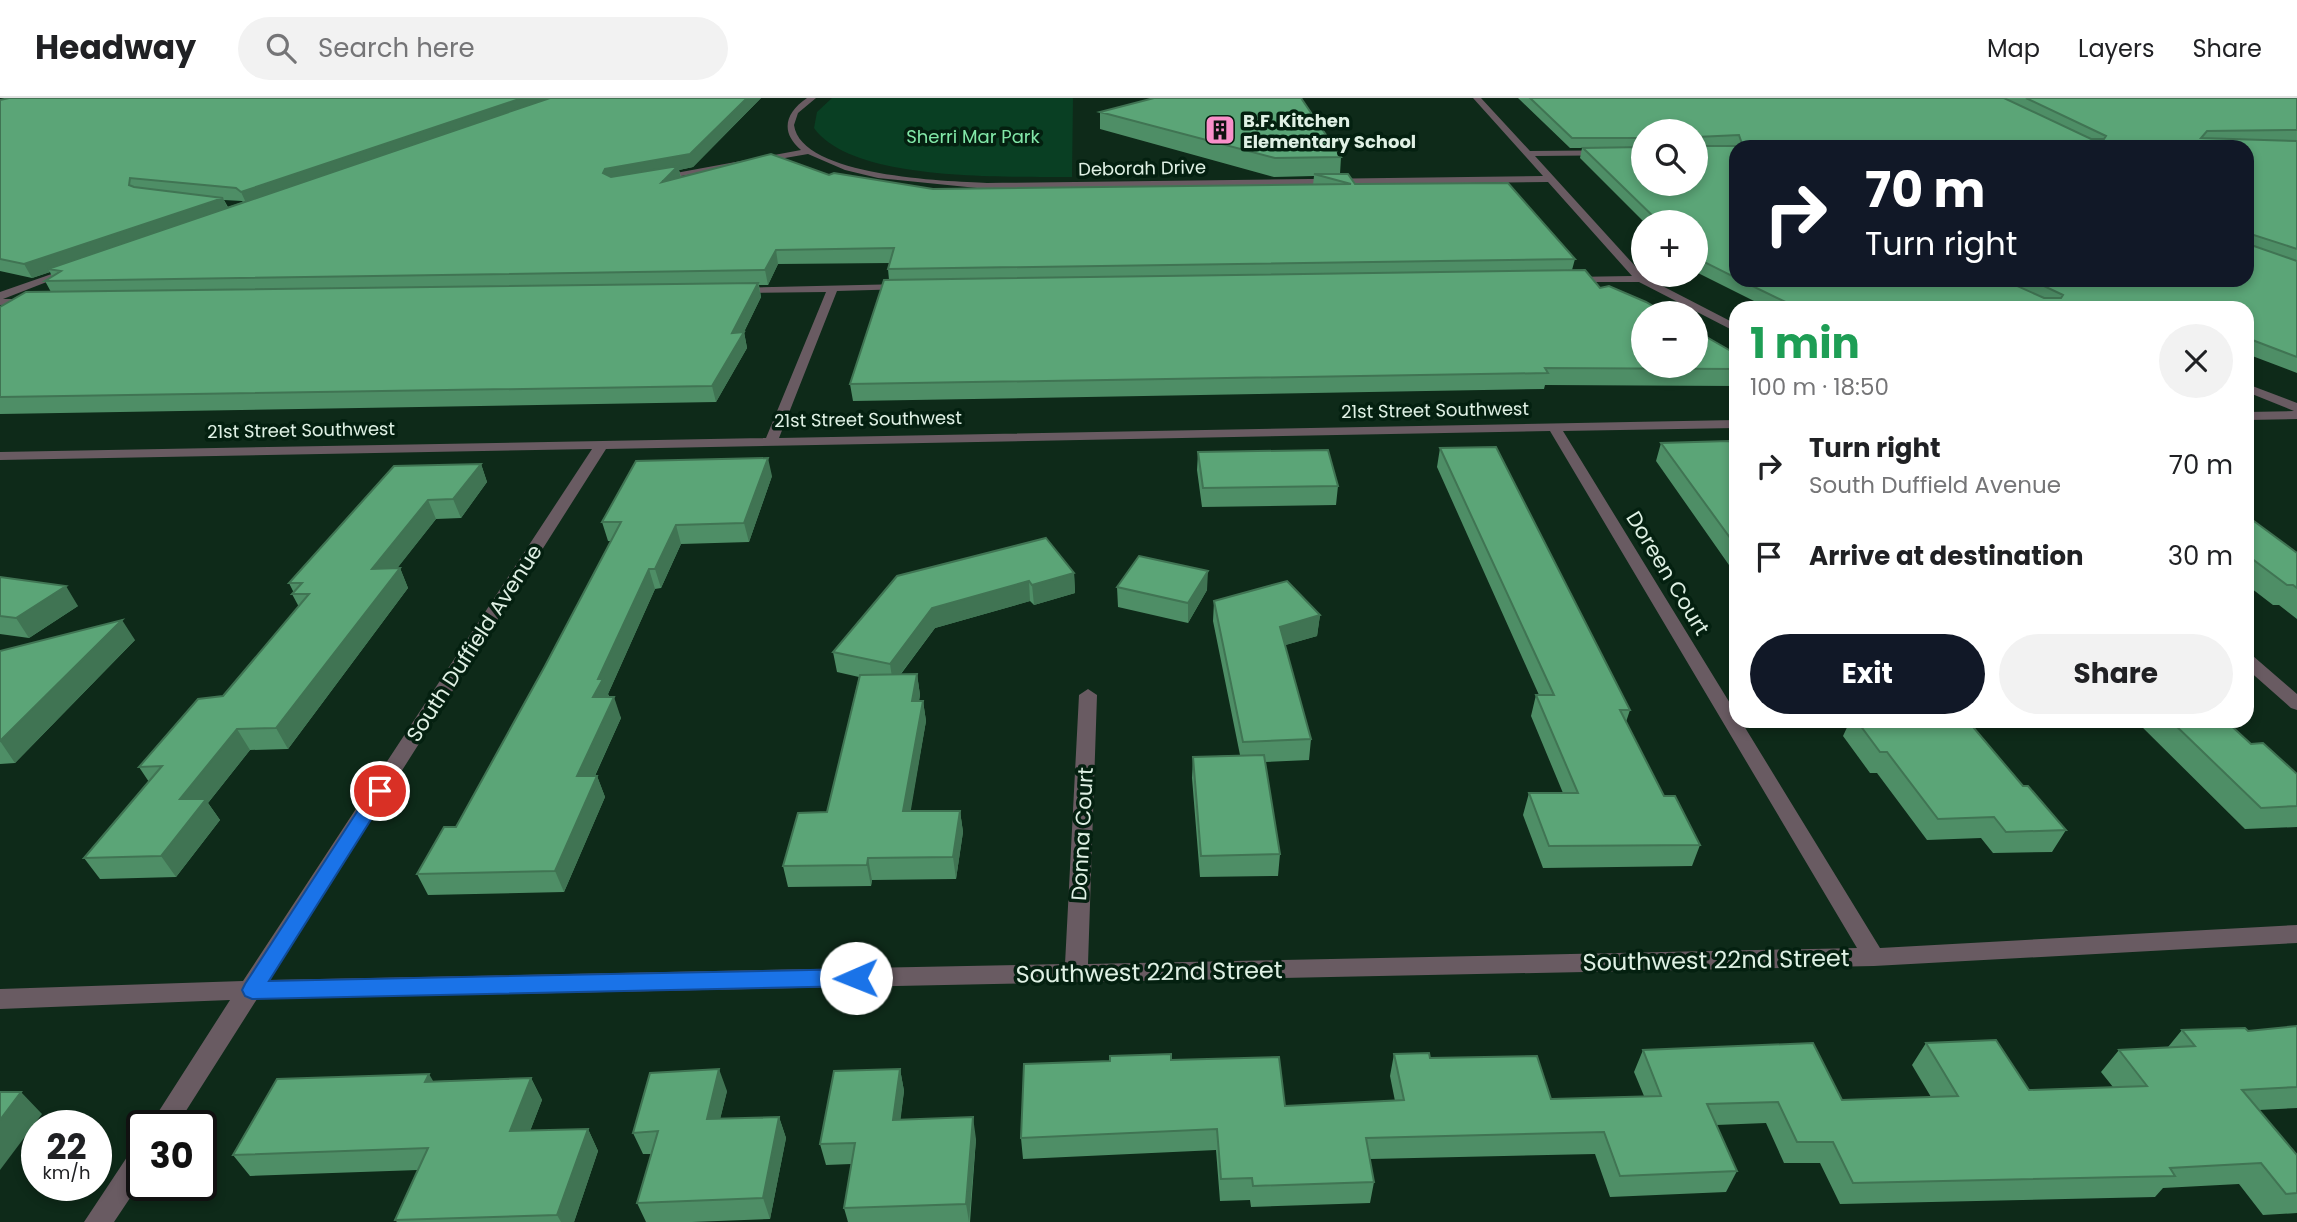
<!DOCTYPE html>
<meta charset="utf-8">
<style>
body{margin:0;font-family:Poppins,sans-serif;background:#f2f2f2;color:#202124;height:100vh;display:flex;flex-direction:column;font-size:26px;white-space:nowrap}
*{box-sizing:border-box;margin:0}
p{font-size:23px;color:#757577}
.icon{flex:none;width:38px;height:38px;fill:none;stroke:currentColor;stroke-width:2;stroke-linecap:round;stroke-linejoin:round}
.map{position:relative;flex:1;overflow:hidden}
.drawer{position:absolute;left:1729px;top:203px;width:525px;height:427px;display:flex;flex-direction:column;background:#fff;border-radius:21px;box-shadow:0 4px 10px #0003}
.drawer>*{flex:none}
.top-card{position:absolute;left:1729px;top:42px;width:525px;height:147px;border-radius:21px;box-shadow:0 4px 10px #0003;background:#111827;color:#fff;overflow:hidden}
.fabs{position:absolute;left:1631px;top:21px;display:grid;gap:14px}
.fabs a{display:grid;place-items:center;width:77px;height:77px;border-radius:50%;background:#fff;box-shadow:0 4px 10px #0003;font-size:35px}
.speed{position:absolute;left:21px;top:1012px;display:flex;gap:14px;font-size:35px;font-weight:700;text-align:center}
.speed>*{display:grid;place-content:center;width:91px;height:91px;border-radius:50%;background:#fff;box-shadow:0 4px 10px #0003;line-height:1}
.speed small{font-size:18px;font-weight:400}
.speed .limit{border:4px solid #111;border-radius:10px;background:#fff;color:#111}
.pin{position:absolute;display:grid;place-items:center;width:60px;height:60px;color:#fff;margin:-30px;border:4px solid #fff;border-radius:50%;box-shadow:0 2px 7px #0007}
.me{position:absolute;width:77px;margin:-38px;rotate:269deg;stroke-linejoin:round;filter:drop-shadow(0 0 5px #0008)}
.turn{display:flex;align-items:center;gap:24px;height:147px;padding:0 21px;font-size:32px}
.turn .icon{width:91px;height:91px;stroke-width:2.5}
.turn b{display:block;font-size:49px;line-height:60px}
.round{display:grid;place-items:center;flex:none;width:74px;height:74px;border-radius:37px;background:#f2f2f2}
.overview{display:flex;align-items:center;justify-content:space-between;height:119px;padding:0 21px}
h1{font-size:42px;font-weight:700;line-height:52px;color:#1e9e55}
.primary-button{display:flex;gap:14px;margin-top:auto;padding:14px 21px}
.primary-button a{flex:1;height:80px;border-radius:42px;background:#111827;color:#fff;font-size:28px;font-weight:700;line-height:80px;text-align:center}
.primary-button a+a{background:#f2f2f2;color:#202124}
ul{padding:0;list-style:none}
li{display:flex;align-items:center;gap:21px;height:91px;padding:0 21px}
li div{flex:1}
li b{display:block;font-size:26px}
li em{font-style:normal}
header{display:flex;align-items:center;gap:42px;box-sizing:border-box;height:98px;padding:0 35px;background:#fff;border-bottom:2px solid #e0e0e0}
header strong{font-size:33px}
nav{display:flex;gap:38px;margin-inline-start:auto;font-size:24px}
.search{width:490px;height:63px;background:#f2f2f2;display:flex;align-items:center;gap:18px;box-sizing:border-box;padding:0 24px;border-radius:38px;color:#757577;font-size:26px}
.map>svg:first-child{display:block}
.green{fill:#093f23}
.lines{fill:none;stroke-linecap:round;stroke-linejoin:round}
.minor{fill:#695b62;fill-rule:evenodd}
.wall{fill:#4e8e66;fill-rule:evenodd}
.shaded-wall{fill:#407453}
.building{fill:#5ba577;stroke:#407453;stroke-width:2;fill-rule:evenodd}
.route{fill:#1a73e8;stroke:#114b97;stroke-width:2}
.labels{text-anchor:middle;dominant-baseline:central;stroke-width:7;stroke-linejoin:round;paint-order:stroke}
.far-poi-label{font-size:18px;font-weight:bold;fill:#dff0e4;stroke:#042010;text-anchor:start}
.far-park-label{font-size:18px;fill:#82e8a8;stroke:#042010}
.far-street-label{font-size:18px;fill:#dff0e4;stroke:#042010}
.street-label{font-size:21px;fill:#dff0e4;stroke:#042010}
.near-street-label{font-size:24px;fill:#dff0e4;stroke:#042010}
</style>
<header>
<strong>Headway</strong>
<div class="search"><svg class="icon" aria-label="search" viewBox="0 0 24 24"><circle cx="10" cy="10" r="6"/><path d="M15 15l6 6"/></svg>Search here</div>
<nav><a>Map</a><a>Layers</a><a>Share</a></nav>
</header>
<div class="map">
<svg width="2297" height="1124" viewBox="0 0 2297 1124">
<rect width="100%" height="100%" fill="#0e2a19"/>
<path class="green" d="M832 0H1073L1072 79C1010 78 853 85 814 30L817 14Z"/>
<g class="lines">
<path class="minor" d="M807 0H816L798 15 794 27C801 79 947 83 987 85L1543 78 1473 0H1481L1530 53 1643 52V57L1535 58 1645 179 1736 226V234L1639 184H1567L1566 182 1571 179 1632 178 1548 84 987 91 878 80 845 72 808 56 658 82 654 79 801 52C780 34 785 15 807 0Z
M66 171 75 173 3 201H31L37 204 35 206 0 207V194Z
M903 186 908 189 907 191 837 193 779 340 1736 322V330L1563 333 1736 615V623H1741L1880 850 2297 827V845L1874 868 257 901 177 1027H150L230 902 0 911V891L243 883 592 351 0 362V354L766 340 826 194 738 195 733 192 734 190ZM1550 333 1857 850 1088 866 1097 597 1088 591 1079 597 1065 866 269 882 606 351Z
M2247 286 2297 305V321L2247 322V314L2294 313 2247 294Z
M2247 557 2253 558 2297 596V612L2291 610 2247 571Z
M142 1047V1082L114 1124H84L133 1050Z"/>
</g>
<path class="wall" d="M9 0H761L693 69 679 72 681 79 829 77 933 91 1313 87 1314 78 1274 79 1100 31V14L1341 59 1340 76 1355 86 1575 161 1572 172 1600 190 1736 256V288L1545 287 1544 291 853 303 850 286 889 182 888 171 890 165 778 166 768 187H759L761 199 744 234 747 250 716 304 0 316V209L51 194 45 183 52 179 50 174 32 180 0 173V2ZM224 102 242 103 243 104 228 109Z
M1518 0H2297V42L2278 43H2297V275L2247 256V210H1768L1696 174V124H1644L1580 60 1582 50H1570ZM1643 33 1696 86H1643ZM1736 49 2247 182H1736Z
M1661 345 1736 351V477L1656 363Z
M1440 350 1630 612 1626 624 1664 698 1700 747 1692 768 1543 770 1523 717 1529 695H1563L1531 618 1536 597H1539L1437 369Z
M1198 354 1338 388 1336 407 1202 409 1197 372Z
M481 366 487 384 461 420 436 421 397 470H400L408 490 288 651 250 652 208 705 220 722 176 779 100 781 84 760 149 684 139 669 223 598 299 509 292 496 294 495 289 485Z
M772 378 749 444 681 446 661 490 655 491 608 596 621 620 595 678H597L605 699 564 794 428 797 417 776 456 729 545 568 611 443H608L602 424Z
M2247 418 2297 455V521L2279 507H2273L2247 487Z
M1074 475 1075 495 1034 507 1030 503 935 530 901 576H917L920 597 919 603H923L926 623 910 713H960L963 734 956 781 872 782 871 788 788 789 783 768 827 714 859 579 837 574 833 554 897 478Z
M0 479 78 508 29 540 0 536Z
M1117 489 1207 492 1188 525 1118 509Z
M1214 503 1320 517 1317 538 1285 547 1311 641 1309 662 1265 664 1280 756 1278 778 1200 779 1192 680 1193 659 1240 657 1213 523Z
M135 542 15 665 0 666V553Z
M1850 623H1968L2023 688 2066 732 2052 754 1993 755 1981 740 1927 742 1877 675H1870L1843 638Z
M2136 623H2226L2251 646 2297 676V729L2245 731Z
M2297 928V1010L2259 1012 2297 1057V1115L2263 1117 2239 1086 2163 1090 2155 1099 1840 1106 1820 1065H1784L1766 1025 1716 1027 1737 1073 1726 1094 1610 1099 1595 1056 1370 1061 1374 1084 1370 1105 1251 1109 1250 1102 1220 1103 1216 1052 1023 1061 1021 1040 1171 962 1285 1008 1395 1003 1390 978 1394 956 1430 960 1551 1001 1644 998 1634 974 1643 952 1842 1002 1931 999 1912 967 1926 945 2029 992 2113 989 2101 974 2119 952 2168 949 2182 932 2248 933Z
M900 971 904 993 900 1022 976 1041 970 1124H848L844 1110 851 1066 826 1067 820 1046Z
M531 980 542 1002 530 1033 588 1031 598 1053 574 1124H397L395 1122 418 1072 250 1078 233 1057 433 983Z
M727 993 720 1021 779 1019 786 1040 770 1121 692 1124H646L637 1105 651 1056H643L633 1035Z"/>
<path class="shaded-wall" d="M522 0H559L247 107 241 94Z
M747 0H761L693 69 679 72 681 81 665 97 609 84 603 75 605 71Z
M223 100 229 113 48 171 50 174 32 180 24 166Z
M776 152 778 166 768 187 765 172Z
M758 185 761 199 742 238 744 234 747 250 716 304 712 288 732 235Z
M768 360 772 378 749 444 744 425Z
M481 366 487 384 461 420 453 401Z
M428 402 436 421 381 491 372 471Z
M676 427 681 446 661 490 655 471Z
M400 470 408 490 288 651 276 630Z
M649 471 655 491 608 596 610 602 593 599 598 581Z
M1208 473 1207 492 1188 525V505Z
M1074 475 1075 495 1034 507 1032 487Z
M1029 483 1030 503 935 530 893 586 890 566 932 510Z
M66 488 78 508 29 540 16 520Z
M1320 517 1317 538 1279 549 1280 529Z
M122 522 135 542 15 665 0 643Z
M917 576 920 597 915 624 912 603Z
M614 599 621 620 585 699 577 678Z
M923 603 926 623 907 735 903 713Z
M237 631 250 652 208 705 220 722 176 779 161 758 180 701Z
M597 678 605 699 564 794 555 773Z
M960 713 963 734 956 781 953 759Z
M868 760 872 782 871 788 867 767Z
M719 971 727 993 715 1042 707 1021Z
M900 971 904 993 898 1043 893 1022Z
M429 976 442 998 425 984Z
M531 980 542 1002 522 1054 510 1033Z
M21 994 42 1016 0 1072V1022Z
M779 1019 786 1040 770 1121 763 1100Z
M973 1019 976 1041 969 1124 966 1106Z
M588 1031 598 1053 574 1124H561L557 1117Z"/>
<path class="building" d="M9 0H522L241 94 236 90 130 80 129 87 134 89 223 100 24 166 0 161V2Z
M550 0H747L690 56 605 71 603 75 611 79 678 68 662 84 771 56 829 77 834 75 933 91 1351 86 1314 76H1348L1355 86 1508 85 1575 161 888 171 894 150 776 152 765 172 45 183 61 173 48 171Z
M1154 0H1301L1341 59 1275 60 1100 14Z
M1530 0H2004L2091 41H2104L2106 38 2026 0H2297V32L2207 33 2201 40 2297 43V151L2254 137 2251 139V147L2297 163V259L2247 240V210H1798L1740 182H2004L2044 200H2061L2063 197 2031 182H2247V49H1736V180L1696 160V124H1659L1583 50 1643 49V86H1696V33H1643V40H1572ZM1739 37 1742 46 1739 48H1699L1697 39Z
M1585 172 1600 190 1609 188 1646 204 1665 215H1643V268H1696V233L1736 256V271L1545 270 1548 275 850 286 884 182Z
M758 185 732 235 744 234 712 288 0 299V209L26 194Z
M1729 343 1736 351V448L1661 345Z
M1496 349 1630 612H1620L1664 698H1675L1700 747 1549 748 1529 695H1578L1536 597H1554L1440 350Z
M1328 352 1338 388 1203 390 1198 354Z
M768 360 744 425 676 427 655 471H649L598 581H603L593 599H614L577 678H597L555 773 417 776 444 729H456L545 568 621 424H602L636 363Z
M481 366 453 401 428 402 372 471 400 470 276 630 237 631 180 701H206L161 758 84 760 162 668 139 669 198 601 223 598 309 496H292L302 485H289L394 368Z
M2247 418 2297 455V490L2293 487H2287L2247 457Z
M1046 440 1074 475 1032 487 1029 483 932 510 890 566 833 554 897 478Z
M1139 458 1208 473 1188 505 1117 489Z
M0 479 66 488 16 520 0 518Z
M1287 483 1320 517 1280 529 1311 641 1243 644 1214 503Z
M122 522 0 643V553Z
M917 576 912 603H923L903 713H960L953 759 868 760 867 767 783 768 798 715 827 714 860 577Z
M1857 623H1968L2023 688H2028L2066 732 2006 734 1994 719 1938 721 1887 654H1880Z
M2171 623H2226L2251 646 2263 645 2297 676V708L2261 710Z
M1264 657 1280 756 1201 758 1193 659Z
M2297 928V989L2242 992 2297 1057V1095L2286 1096 2261 1065 2170 1070 2175 1078 1853 1085 1833 1044H1797L1778 1004 1707 1006 1737 1073 1620 1078 1604 1034 1366 1040 1374 1084 1253 1088 1252 1080 1221 1081 1217 1031 1021 1040 1024 966 1110 963V958L1171 956V962L1279 959 1285 1008 1404 1002 1394 956 1429 955 1430 960 1537 958 1551 1001 1661 998 1643 952 1813 945 1842 1002 1958 998 1926 945 1996 942 2029 992 2147 988 2119 952 2195 948 2182 932 2245 930 2248 933Z
M719 971 707 1021 779 1019 763 1100 637 1105 658 1033 633 1035 650 975Z
M900 971 893 1022 973 1019 966 1106 844 1110 855 1045 820 1046 834 973Z
M429 976 425 984 531 980 510 1033 588 1031 557 1117 395 1122 428 1050 233 1057 277 981Z
M0 994H21L0 1022Z"/>
<path class="route" d="M380 687 389 693 269 883 856 871 864 873 867 880 864 886 856 888 252 901 245 898 242 892 245 886 373 689Z"/>
<defs>
<g id="building-square" transform="scale(1.575)"><rect x="-9" y="-9" width="18" height="18" rx="4" fill="#f98fc9" stroke="#042010"/><path d="M-4-6H4V6H1V3H-1V6H-4ZM-2.5-4.3h1.7v1.8h-1.7ZM.8-4.3h1.7v1.8H.8ZM-2.5-1h1.7V.8h-1.7ZM.8-1h1.7V.8H.8Z" fill="#111"/></g>
</defs>
<g fill-rule="evenodd">
<use href="#building-square" x="1220" y="32"/>
</g>
<g class="labels">
<g class="far-poi-label">
<text x="1243" y="22">B.F. Kitchen<tspan x="1243" dy="21">Elementary School</tspan></text>
</g>
<g class="far-park-label">
<text x="973" y="38">Sherri Mar Park</text>
</g>
<g class="far-street-label">
<text transform="translate(1142 70) rotate(-1)">Deborah Drive</text>
<text transform="translate(1435 312) rotate(-1)">21st Street Southwest</text>
<text transform="translate(868 321) rotate(-1)">21st Street Southwest</text>
<text transform="translate(301 332) rotate(-1)">21st Street Southwest</text>
</g>
<g class="street-label">
<text transform="translate(1668 475) rotate(59)">Doreen Court</text>
<text transform="translate(474 545) rotate(-57)">South Duffield Avenue</text>
<text transform="translate(1082 736) rotate(-87)">Donna Court</text>
</g>
<g class="near-street-label">
<text transform="translate(1716 862) rotate(-1)">Southwest 22nd Street</text>
<text transform="translate(1149 874) rotate(-1)">Southwest 22nd Street</text>
</g>
</g>
</svg>
<div class="fabs">
<a><svg class="icon" aria-label="search" viewBox="0 0 24 24"><circle cx="10" cy="10" r="6"/><path d="M15 15l6 6"/></svg></a>
<a>+</a>
<a>−</a>
</div>
<div class="speed"><div>22<small>km/h</small></div><div class="limit">30</div></div>
<div class="pin" style="left:380px;top:693px;background:#d93025"><svg class="icon" aria-label="arrive" viewBox="0 0 24 24"><path d="M6 21V4h12l-3 4 3 4H6"/></svg></div>
<svg class="me" style="left:856px;top:880px" viewBox="-20 -20 40 40"><circle r="19" fill="#fff"/><path d="M0-13L10 11 0 6-10 11z" fill="#1a73e8"/></svg>
<div class="top-card">
<div class="turn"><svg class="icon" aria-label="right" viewBox="0 0 24 24"><path d="M7 20v-9h11M14 6l5 5-5 5"/></svg><div><b>70 m</b>Turn right</div></div>
</div>
<section class="drawer">
<div class="overview"><div><h1>1 min</h1><p>100 m · 18:50</p></div><a class="round"><svg class="icon" aria-label="close" viewBox="0 0 24 24"><path d="M6 6l12 12M18 6L6 18"/></svg></a></div>
<ul>
<li><svg class="icon" aria-label="right" viewBox="0 0 24 24"><path d="M7 20v-9h11M14 6l5 5-5 5"/></svg><div><b>Turn right</b><p>South Duffield Avenue</p></div><em>70 m</em></li>
<li><svg class="icon" aria-label="arrive" viewBox="0 0 24 24"><path d="M6 21V4h12l-3 4 3 4H6"/></svg><div><b>Arrive at destination</b></div><em>30 m</em></li>
</ul>
<div class="primary-button"><a>Exit</a><a>Share</a></div>
</section>
</div>
